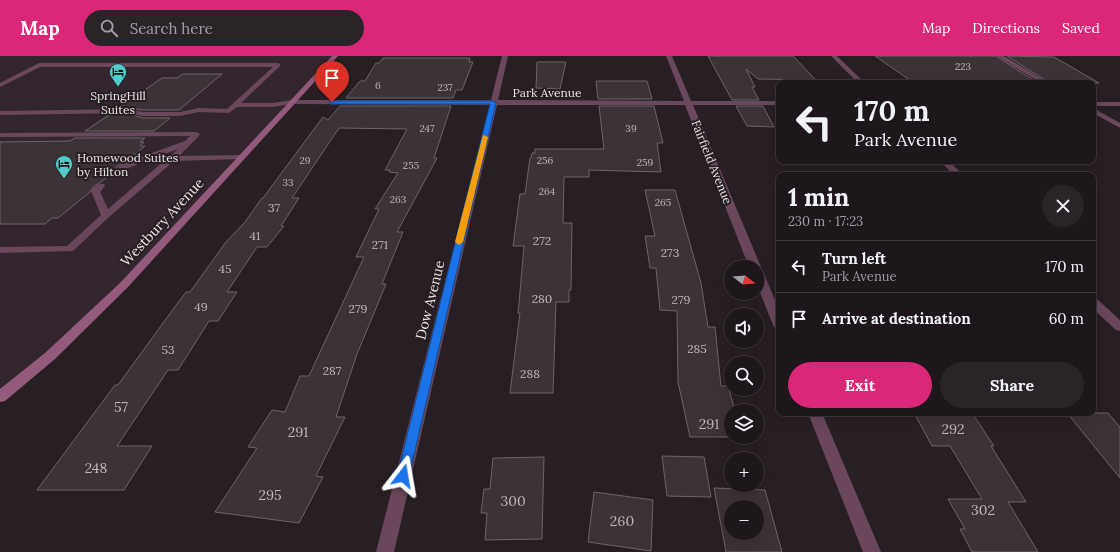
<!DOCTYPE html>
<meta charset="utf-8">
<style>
body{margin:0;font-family:Lora,serif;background:#2a2428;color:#f1f3f6;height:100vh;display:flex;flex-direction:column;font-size:15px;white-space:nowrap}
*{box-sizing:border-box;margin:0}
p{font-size:13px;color:#a09fa3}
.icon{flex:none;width:22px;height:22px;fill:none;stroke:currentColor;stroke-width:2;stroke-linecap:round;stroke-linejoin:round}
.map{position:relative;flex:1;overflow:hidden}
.details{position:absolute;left:776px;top:116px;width:320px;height:244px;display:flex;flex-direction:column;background:#1d171b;border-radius:8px;box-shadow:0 4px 16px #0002,0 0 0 1px #3b363a}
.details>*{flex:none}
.guide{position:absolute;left:776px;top:24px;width:320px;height:84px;border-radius:8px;box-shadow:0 4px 16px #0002,0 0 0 1px #3b363a;background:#1d171b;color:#f1f3f6;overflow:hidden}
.needle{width:26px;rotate:107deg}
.controls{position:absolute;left:724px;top:204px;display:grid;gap:8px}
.controls a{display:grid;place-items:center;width:40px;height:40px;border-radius:50%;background:#1d171b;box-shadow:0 4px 16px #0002,0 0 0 1px #3b363a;font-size:20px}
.pin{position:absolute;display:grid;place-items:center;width:34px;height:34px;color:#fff;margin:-41px -17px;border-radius:50% 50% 50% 0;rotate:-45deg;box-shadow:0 0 4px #0007}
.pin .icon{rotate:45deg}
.me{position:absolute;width:44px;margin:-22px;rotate:14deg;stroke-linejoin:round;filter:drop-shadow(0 0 3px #0008)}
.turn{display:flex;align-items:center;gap:14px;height:84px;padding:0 12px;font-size:18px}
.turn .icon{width:52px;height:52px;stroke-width:2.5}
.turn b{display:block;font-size:28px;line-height:34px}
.round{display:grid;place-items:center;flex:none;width:42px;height:42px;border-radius:21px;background:#2a2428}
.headline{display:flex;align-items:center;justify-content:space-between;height:68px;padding:0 12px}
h1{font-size:24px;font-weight:800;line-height:30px}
.action{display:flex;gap:8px;margin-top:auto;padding:8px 12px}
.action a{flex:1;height:46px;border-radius:24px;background:#db2777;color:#fff;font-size:16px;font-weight:800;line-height:46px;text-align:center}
.action a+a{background:#2a2428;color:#f1f3f6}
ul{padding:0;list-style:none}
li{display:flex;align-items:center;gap:12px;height:52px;padding:0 12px;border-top:1px solid #3b363a}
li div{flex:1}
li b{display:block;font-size:15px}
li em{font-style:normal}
header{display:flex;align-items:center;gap:24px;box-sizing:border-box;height:56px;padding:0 20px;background:#db2777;color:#fff}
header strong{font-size:19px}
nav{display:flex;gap:22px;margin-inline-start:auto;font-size:14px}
.search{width:280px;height:36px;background:#2a2428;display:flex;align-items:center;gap:10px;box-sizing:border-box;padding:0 14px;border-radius:22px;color:#a09fa3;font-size:15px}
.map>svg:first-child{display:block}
.built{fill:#34262e}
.building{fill:#3c3338;stroke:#6d6469;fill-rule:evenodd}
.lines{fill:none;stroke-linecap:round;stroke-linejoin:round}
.service{fill:#6a475b;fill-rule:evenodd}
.minor{fill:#6a475b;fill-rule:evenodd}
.secondary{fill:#935a7b;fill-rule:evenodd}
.route{fill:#1a73e8;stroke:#114b97}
.slow{fill:#f59e0b}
.labels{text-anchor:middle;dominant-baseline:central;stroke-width:4;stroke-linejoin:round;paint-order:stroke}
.far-number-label{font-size:10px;fill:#bdb7ba}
.far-street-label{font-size:12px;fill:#e8e3e5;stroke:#271f24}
.far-poi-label{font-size:12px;fill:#e8e3e5;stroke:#271f24}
.number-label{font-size:12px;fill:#bdb7ba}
.street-label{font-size:14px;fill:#e8e3e5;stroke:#271f24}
.near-number-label{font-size:14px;fill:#bdb7ba}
</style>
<header>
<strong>Map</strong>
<div class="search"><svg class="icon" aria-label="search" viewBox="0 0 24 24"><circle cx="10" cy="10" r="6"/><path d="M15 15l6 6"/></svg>Search here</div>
<nav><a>Map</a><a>Directions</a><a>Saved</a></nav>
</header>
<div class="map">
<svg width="1120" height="496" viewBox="0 0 1120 496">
<rect width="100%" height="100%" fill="#271f24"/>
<path class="built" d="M0 0H333L143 212 0 342Z"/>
<path class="building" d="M708 0H793L816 24 758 23 746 13 755 31H752L759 44H732Z
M875 0H996L1038 27H914Z
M1007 0 1054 1 1099 27H1050Z
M383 2H470L469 6H473L462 34H456L453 42H346L360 25H365L376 7H379Z
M537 6H566L560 33 536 32Z
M183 18H222L179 54H143L129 52H119L162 22H177Z
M596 25H647L652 43H598Z
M340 50H451L434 102H437L397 176H403L382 228H386L357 298 336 361H345L316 420 323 421 299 467 215 456 257 392 248 391 272 354 285 356 300 320H309L364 201H356L379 153H375L398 117 389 116 390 114H385L407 73 339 72 292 142H299L281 170H284L267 191H257L227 236H237L218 265H209L178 314H168L117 390H152L124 434H37L115 329H118L174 252 186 236H190L226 186 245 166 262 142H263L323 61 328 64Z
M599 50H654L663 87H657L661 116 589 114V121H564L563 167H572L571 234H569V246H556L553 337H510L520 257H518L519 247 524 190H513L520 138H525L530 102H531L532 97H535V93H604Z
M736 50H763L774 71 747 70Z
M129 58 143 62H170L154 75H85L109 59Z
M75 82H145L140 86H144L140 90H145L127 105 116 111V114L101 126 94 130 90 136 58 162H52L45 168H0V86L70 85Z
M645 134H675L701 227 708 271H715L721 330H728L735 355H731V381H690L678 326 677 255 660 254 656 212H650L645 180H655Z
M914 357H972L994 390H991L1026 446H1008L1038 496H972L960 473H965L948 443H982L950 390H932Z
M1067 357H1108L1120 371V422Z
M662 400 704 401 711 441 667 440Z
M544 401 542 483 485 484 487 457H481L484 433H490L493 402Z
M714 432 765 434 782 496H726ZM731 451H757V477H731Z
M594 436 653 444 651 495 588 486Z"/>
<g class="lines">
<path class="service" d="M39 7H278L280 8V10L241 47H273L292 44 295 46 292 48 273 51H237L229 57 199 56 180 60H143L129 57 0 59V55L129 53 143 56H180L199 52 227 53 273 11H40L0 31V27Z
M196 76 200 78 199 80 179 100 242 99 246 101 242 103 174 105 109 161 73 195 0 197V191L67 190 101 159 91 135C94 131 98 127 104 128L105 130 100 136 108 153 178 93 128 112 123 116H117V112L122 108 185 85 190 80 0 81V77Z"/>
<path class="minor" d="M502 0H508L498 44 684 45 666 0H672L691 45H779V49H693L761 211 760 212 763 215 779 254V273L775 272 773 269 757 229V211H749L685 49H497L394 496H376L490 49 292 48 288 46 292 44H491Z
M831 0H837L865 27H858Z
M997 0H1004L1049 27H1041Z
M1093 46H1120V50H1093Z
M1093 52 1120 67V72L1093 57Z
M940 105H949L963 119H954Z
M1093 242 1097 243 1120 264V275L1116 274 1093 253Z
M808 357H822L881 496H863Z"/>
<path class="secondary" d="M332 0H338L128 231 55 303 5 345 0 346V333L45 297 120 227Z"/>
</g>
<path class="route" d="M330 45H493L496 47 409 420 407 423 403 425 399 423 397 420 490 48H330Z"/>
<path class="slow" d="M483 79 488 81 463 186 459 189 455 186Z"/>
<defs>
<g id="hotel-pin" transform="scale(0.9)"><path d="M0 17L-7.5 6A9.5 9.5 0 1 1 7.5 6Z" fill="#52cdcc" stroke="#271f24"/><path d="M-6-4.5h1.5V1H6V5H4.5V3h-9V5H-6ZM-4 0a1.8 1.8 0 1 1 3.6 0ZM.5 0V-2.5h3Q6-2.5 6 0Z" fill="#111"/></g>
</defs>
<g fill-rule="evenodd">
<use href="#hotel-pin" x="118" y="16"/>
<use href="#hotel-pin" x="64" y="108"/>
</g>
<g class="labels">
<g class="far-number-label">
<text x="963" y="10">223</text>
<text x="378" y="29">6</text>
<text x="445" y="31">237</text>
<text x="427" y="72">247</text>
<text x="631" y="72">39</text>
<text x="305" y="104">29</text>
<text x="545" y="104">256</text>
<text x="645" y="106">259</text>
<text x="411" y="109">255</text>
<text x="288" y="126">33</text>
<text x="547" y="135">264</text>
<text x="398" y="143">263</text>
<text x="663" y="146">265</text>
</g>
<g class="far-street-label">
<text x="547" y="36">Park Avenue</text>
<text transform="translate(712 106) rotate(68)">Fairfield Avenue</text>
</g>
<g class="far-poi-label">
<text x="118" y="39">SpringHill<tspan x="118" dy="14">Suites</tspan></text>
<text x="77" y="101" text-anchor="start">Homewood Suites<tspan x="77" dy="14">by Hilton</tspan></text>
</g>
<g class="number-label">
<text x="274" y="151">37</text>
<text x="255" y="179">41</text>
<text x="542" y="184">272</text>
<text x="380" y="188">271</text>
<text x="670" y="196">273</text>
<text x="225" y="212">45</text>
<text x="542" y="242">280</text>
<text x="681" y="243">279</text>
<text x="201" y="250">49</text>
<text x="358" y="252">279</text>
<text x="697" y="292">285</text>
<text x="168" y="293">53</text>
<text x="332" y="314">287</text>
<text x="530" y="317">288</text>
</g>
<g class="street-label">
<text transform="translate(162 166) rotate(-47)">Westbury Avenue</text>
<text transform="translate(430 244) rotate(-76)">Dow Avenue</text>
</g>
<g class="near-number-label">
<text x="121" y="351">57</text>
<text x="709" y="368">291</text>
<text x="953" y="373">292</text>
<text x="298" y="376">291</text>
<text x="96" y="412">248</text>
<text x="270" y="439">295</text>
<text x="513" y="445">300</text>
<text x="983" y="454">302</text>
<text x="622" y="465">260</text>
</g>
</g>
</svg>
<div class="controls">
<a><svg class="needle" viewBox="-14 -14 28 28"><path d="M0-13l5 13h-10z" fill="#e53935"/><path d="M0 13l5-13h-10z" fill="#a09fa3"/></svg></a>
<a><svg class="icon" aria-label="sound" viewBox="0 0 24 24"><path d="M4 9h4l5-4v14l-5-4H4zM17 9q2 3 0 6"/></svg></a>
<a><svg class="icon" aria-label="search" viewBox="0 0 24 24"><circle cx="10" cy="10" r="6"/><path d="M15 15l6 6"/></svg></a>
<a><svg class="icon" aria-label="layers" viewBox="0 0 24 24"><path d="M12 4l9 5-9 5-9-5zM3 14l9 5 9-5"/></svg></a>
<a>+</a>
<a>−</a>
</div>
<div class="pin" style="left:332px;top:46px;background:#d93025"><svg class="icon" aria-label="arrive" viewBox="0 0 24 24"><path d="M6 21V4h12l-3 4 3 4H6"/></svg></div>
<svg class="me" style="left:403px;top:420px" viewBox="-20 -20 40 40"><path d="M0-17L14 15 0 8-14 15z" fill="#1a73e8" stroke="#fff" stroke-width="4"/></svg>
<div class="guide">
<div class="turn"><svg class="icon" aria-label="left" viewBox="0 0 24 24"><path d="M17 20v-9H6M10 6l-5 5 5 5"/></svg><div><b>170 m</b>Park Avenue</div></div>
</div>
<section class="details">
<div class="headline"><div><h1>1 min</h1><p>230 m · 17:23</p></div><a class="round"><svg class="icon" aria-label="close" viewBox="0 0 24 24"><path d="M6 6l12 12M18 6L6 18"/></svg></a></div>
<ul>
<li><svg class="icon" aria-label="left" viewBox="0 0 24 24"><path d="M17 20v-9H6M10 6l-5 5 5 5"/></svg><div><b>Turn left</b><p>Park Avenue</p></div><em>170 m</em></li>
<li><svg class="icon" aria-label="arrive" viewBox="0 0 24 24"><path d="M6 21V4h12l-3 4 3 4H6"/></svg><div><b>Arrive at destination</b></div><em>60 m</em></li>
</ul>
<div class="action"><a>Exit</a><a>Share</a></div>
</section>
</div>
